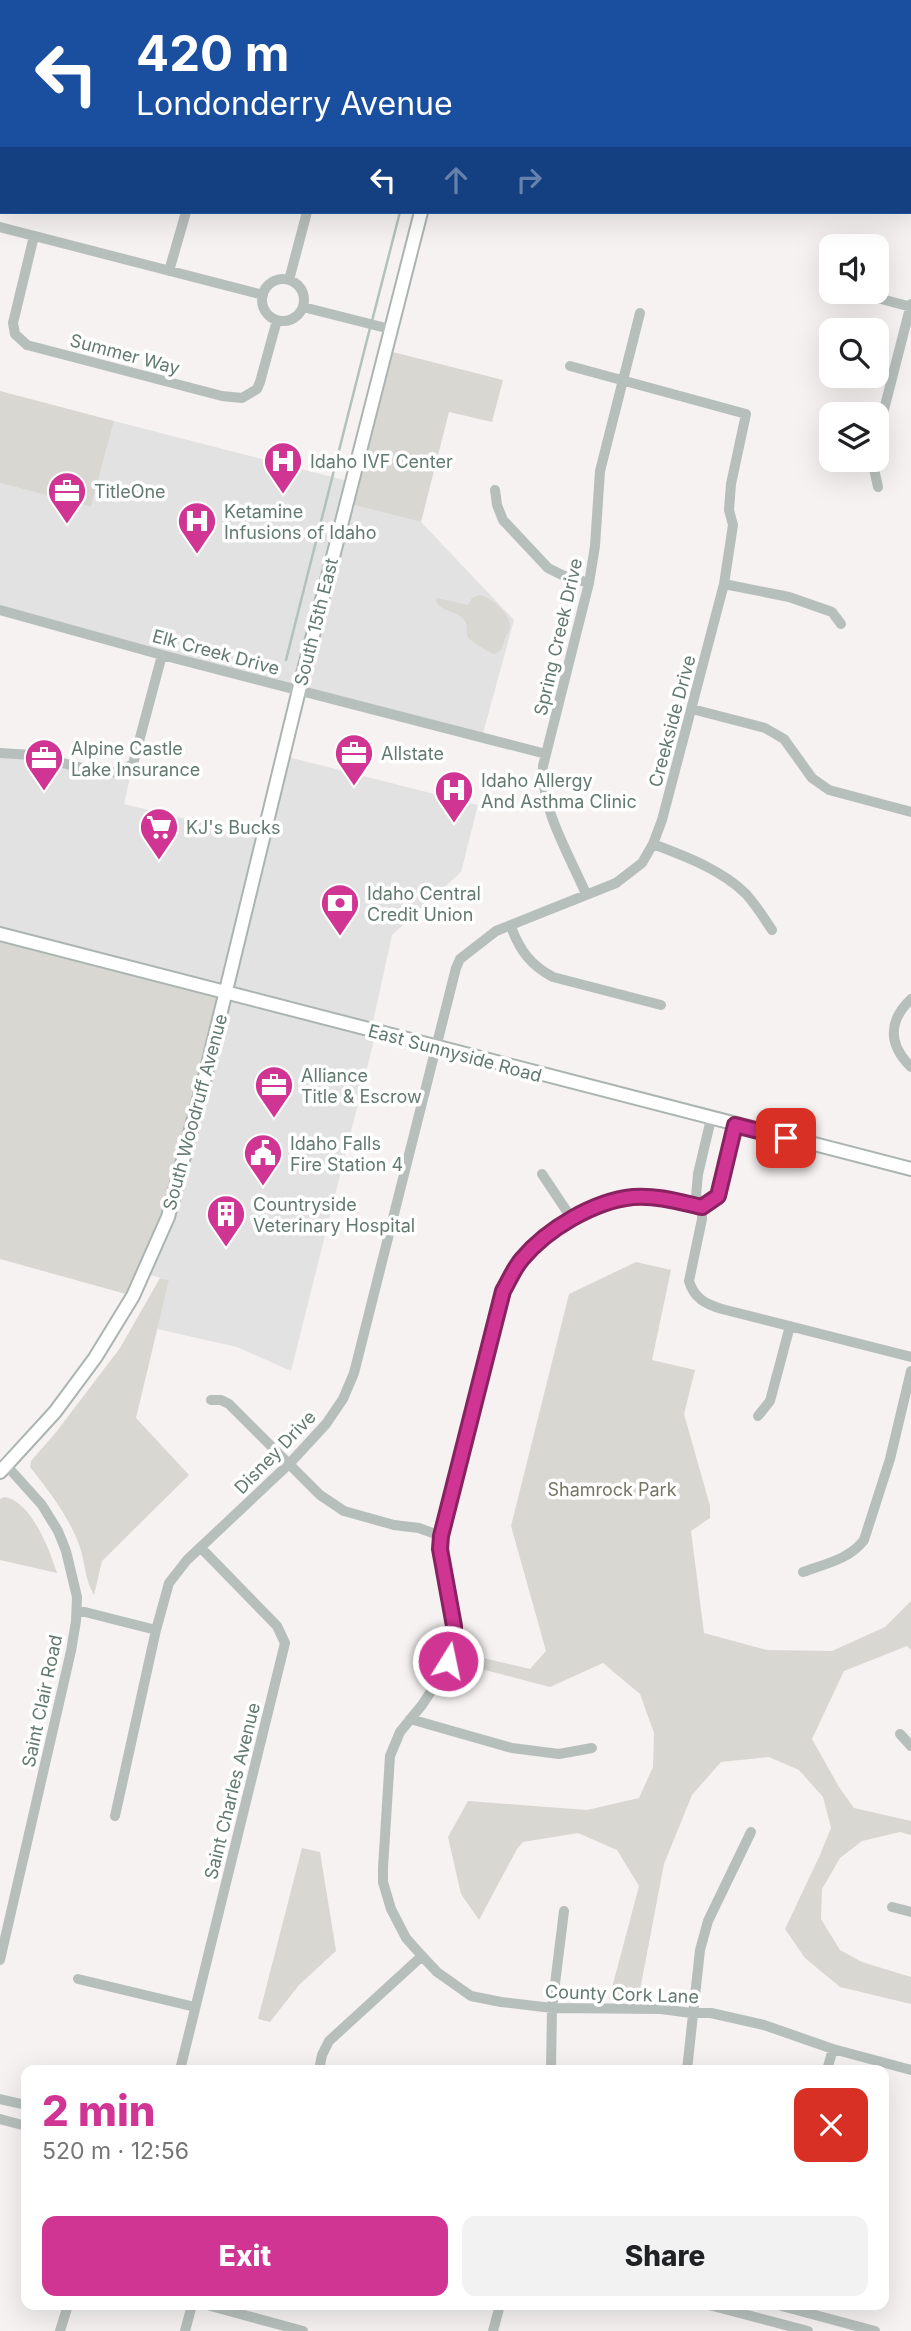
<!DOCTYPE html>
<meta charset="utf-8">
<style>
body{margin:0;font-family:Inter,sans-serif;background:#f2f2f2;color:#202124;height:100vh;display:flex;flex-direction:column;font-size:26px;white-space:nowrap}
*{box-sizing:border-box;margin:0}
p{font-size:23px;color:#757577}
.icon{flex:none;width:38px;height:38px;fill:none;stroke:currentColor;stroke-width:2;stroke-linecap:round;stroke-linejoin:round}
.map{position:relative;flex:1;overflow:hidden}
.drawer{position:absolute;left:21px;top:2065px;width:868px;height:245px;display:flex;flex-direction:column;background:#fff;border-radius:14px;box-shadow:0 7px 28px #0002}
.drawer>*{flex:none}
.hud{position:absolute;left:0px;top:0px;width:912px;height:214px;box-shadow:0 7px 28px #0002;background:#1a4fa0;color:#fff;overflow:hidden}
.buttons{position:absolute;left:819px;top:234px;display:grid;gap:14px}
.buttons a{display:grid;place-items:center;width:70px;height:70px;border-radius:14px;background:#fff;box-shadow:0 7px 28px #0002;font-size:35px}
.pin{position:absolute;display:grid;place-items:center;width:60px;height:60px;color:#fff;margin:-30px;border-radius:14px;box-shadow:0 4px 10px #0006}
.me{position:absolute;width:77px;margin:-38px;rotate:10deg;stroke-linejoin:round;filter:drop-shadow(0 0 5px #0008)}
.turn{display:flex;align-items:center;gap:24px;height:147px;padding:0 21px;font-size:32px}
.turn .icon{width:91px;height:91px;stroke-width:2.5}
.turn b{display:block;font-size:49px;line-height:60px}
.lanes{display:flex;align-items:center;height:66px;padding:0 21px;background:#0003;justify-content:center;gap:35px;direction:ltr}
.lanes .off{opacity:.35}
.round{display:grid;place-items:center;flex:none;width:74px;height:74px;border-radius:14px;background:#f2f2f2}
.summary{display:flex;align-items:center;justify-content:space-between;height:119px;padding:0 21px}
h1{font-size:42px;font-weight:800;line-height:52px;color:#d13594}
.action{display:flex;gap:14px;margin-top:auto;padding:14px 21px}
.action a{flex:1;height:80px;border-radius:14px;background:#d13594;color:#fff;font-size:28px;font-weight:800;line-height:80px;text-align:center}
.action a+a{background:#f2f2f2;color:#202124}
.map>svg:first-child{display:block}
.built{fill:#e2e2e2}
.green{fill:#d9d7d1}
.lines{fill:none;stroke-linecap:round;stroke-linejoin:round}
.stream{stroke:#b2c2b9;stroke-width:2.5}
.major-casing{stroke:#abb4b0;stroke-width:16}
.minor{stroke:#b7bfbc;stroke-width:10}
.major{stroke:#fff;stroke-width:12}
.route-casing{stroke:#882260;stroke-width:18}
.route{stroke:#d13594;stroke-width:12}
.labels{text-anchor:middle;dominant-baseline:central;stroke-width:7;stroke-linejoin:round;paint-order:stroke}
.street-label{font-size:18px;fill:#627a70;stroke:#fff}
.poi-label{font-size:18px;fill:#627a70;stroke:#fff;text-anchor:start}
.park-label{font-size:18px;fill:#777665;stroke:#fff}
</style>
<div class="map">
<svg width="911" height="2331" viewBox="0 0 911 2331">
<rect width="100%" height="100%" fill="#f5f2f1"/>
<path class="built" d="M114 421 352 482 347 503 421 522 514 620 482 737 0 610V483L91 507Z
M0 753 102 773 133 764 124 804 264 838 284 756 478 805 461 872 392 935 371 1031 376 1032 291 1371 237 1347 157 1329 169 1280 143 1273 0 934Z"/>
<path class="green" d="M385 350 503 380 492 422 449 412 421 522 346 503Z
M0 391 114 421 91 507 0 483Z
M479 595C490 596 510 614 510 625 510 631 506 636 504 641 502 648 502 650 495 654 491 654 469 640 468 637 465 630 469 626 464 620 456 610 446 614 436 602L437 598 468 605 472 598Z
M0 934 226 993 171 1208 133 1296 0 1259Z
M636 1262 671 1270 652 1360 695 1370 684 1414 710 1506V1518L691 1531 704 1633 767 1650 832 1651 885 1627 911 1601V1650L907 1646 844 1671 812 1739 839 1787 854 1808 911 1821V1835L900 1832 862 1841 840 1858 822 1889 821 1919 840 1950 862 1962 911 1977V2004L840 1987 805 1958 785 1929 820 1855 831 1828 823 1797 799 1770 769 1757 721 1762 692 1795 664 1864 639 1995 609 1999 639 1886 617 1850 578 1833 523 1842 517 1849 479 1920 461 1894 448 1837 468 1801 587 1810 639 1798 653 1767 654 1733 640 1694 603 1663 550 1687 462 1664 466 1654 530 1669 546 1651 511 1526 569 1294Z
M160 1278 169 1280 136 1418 189 1475 102 1561 94 1595C85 1580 85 1563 80 1547 69 1517 50 1492 30 1467L31 1461 57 1431 120 1348Z
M4 1497C31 1500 50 1551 57 1573L0 1560V1499Z
M302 1848 320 1852 336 1951 299 1985 270 2022 258 2019Z"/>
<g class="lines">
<path class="stream" d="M454 2V0
M372 321 400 212
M286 660 370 328"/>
<g class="major-casing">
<path id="major" d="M477 2V0
M0 934 911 1169
M0 1472 55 1412 95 1358 133 1296 168 1217 206 1073 299 690 421 212"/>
</g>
<path class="minor" d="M198 0 202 2
M112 2 113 0
M235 2 236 0
M357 2 358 0
M0 125H2
M0 227 263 295
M34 236 13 323 15 334 27 345 222 396 242 398 257 389 260 382 277 320
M169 271 186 212
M262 300a21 21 0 1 1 42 0a21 21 0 1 1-42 0Z
M289 280 307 212
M855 292 911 307
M303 307 390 329
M877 437 911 304
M872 460 878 487
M495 490 497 505 503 520 548 568 562 575 589 583
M724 584 789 597 812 605 832 612 841 624
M0 610 162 655 546 754
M692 709 765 728 784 739 812 778 829 790 911 812
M0 753 31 755 102 773 118 772 133 764 162 655
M653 844C685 856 722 870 746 894 756 905 764 918 772 930
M586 894C569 854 541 810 543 766L589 583 595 546 600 471 640 313
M511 927C520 950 530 965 553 977L661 1005
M911 999C888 1021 888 1044 911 1067
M711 1119 698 1174 696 1196 702 1207V1219L689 1281C694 1298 705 1304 722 1309L911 1357
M542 1174 572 1219
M702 1207C680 1202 656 1195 633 1197 594 1201 547 1229 522 1259 514 1268 509 1281 503 1291L441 1536 440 1549 454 1626V1641L443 1673 422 1705 400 1732 390 1756 383 1868V1882L391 1909 406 1938 422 1956 437 1972 471 1996 501 2002 552 2008 661 2009 691 2013H711L764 2025 833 2049 911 2070
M702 1207 718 1196 735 1125
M211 1400H221L229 1404 320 1495 344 1511 394 1525 419 1528 441 1536
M758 1416 770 1401 790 1326
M803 1572C825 1564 850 1559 864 1540L890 1459 911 1371
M77 1610 156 1630
M410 1719 512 1748 559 1754 592 1748
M900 1734 911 1746
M115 1816 156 1630 169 1583 187 1560 290 1463 326 1424 343 1399 354 1373 456 968 460 959 496 931 616 883 642 863 653 844 662 820 724 584 733 525 729 510 731 484 746 414 570 366
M892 1907 911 1912
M0 1960 71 1651 76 1621 77 1597 66 1551 58 1531 42 1505 7 1466
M78 1979 195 2007
M180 2070 285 1643 277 1626 201 1548
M319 2070 322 2055 329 2041 422 1956
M551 2070 552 2008 564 1911
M687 2070 700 1950 708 1921 751 1832
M827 2070 833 2049
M0 2099 26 2105
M0 2119 26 2126
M207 2305 303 2331
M709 2305 808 2331
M778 2305 875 2331
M60 2331 68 2305
M185 2331 192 2305
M493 2331 500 2305"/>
<use href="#major" class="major"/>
</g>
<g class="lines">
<g class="route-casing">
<path id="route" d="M448 1661 454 1641V1626L440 1549 441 1536 503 1291C509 1281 514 1268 522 1259 547 1229 594 1201 633 1197 656 1195 680 1202 702 1207L718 1196 735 1125 786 1138"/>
</g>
<use href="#route" class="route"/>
</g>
<defs>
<g id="hospital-pin" transform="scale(2.0125)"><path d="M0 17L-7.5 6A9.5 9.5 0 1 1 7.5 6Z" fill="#d13594" stroke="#fff"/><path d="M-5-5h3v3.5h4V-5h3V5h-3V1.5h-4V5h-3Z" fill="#fff"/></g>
<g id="office-pin" transform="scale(2.0125)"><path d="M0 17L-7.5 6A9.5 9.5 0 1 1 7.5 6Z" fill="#d13594" stroke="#fff"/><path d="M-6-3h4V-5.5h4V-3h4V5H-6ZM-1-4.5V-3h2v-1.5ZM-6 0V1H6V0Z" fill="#fff"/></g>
<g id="supermarket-pin" transform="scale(2.0125)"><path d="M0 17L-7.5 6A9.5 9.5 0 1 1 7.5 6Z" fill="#d13594" stroke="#fff"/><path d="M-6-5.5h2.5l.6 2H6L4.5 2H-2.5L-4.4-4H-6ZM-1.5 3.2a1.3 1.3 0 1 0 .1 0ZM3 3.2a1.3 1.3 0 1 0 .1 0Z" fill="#fff"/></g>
<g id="bank-pin" transform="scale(2.0125)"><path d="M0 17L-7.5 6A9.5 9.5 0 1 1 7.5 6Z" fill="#d13594" stroke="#fff"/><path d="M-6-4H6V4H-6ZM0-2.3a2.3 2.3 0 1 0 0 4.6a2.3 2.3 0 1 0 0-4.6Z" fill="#fff"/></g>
<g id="civic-pin" transform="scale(2.0125)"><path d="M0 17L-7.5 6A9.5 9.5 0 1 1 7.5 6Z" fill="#d13594" stroke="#fff"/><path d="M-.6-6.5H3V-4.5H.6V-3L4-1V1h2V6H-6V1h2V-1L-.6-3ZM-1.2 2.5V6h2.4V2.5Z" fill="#fff"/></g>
<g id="building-pin" transform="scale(2.0125)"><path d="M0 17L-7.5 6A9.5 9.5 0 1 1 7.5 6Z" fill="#d13594" stroke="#fff"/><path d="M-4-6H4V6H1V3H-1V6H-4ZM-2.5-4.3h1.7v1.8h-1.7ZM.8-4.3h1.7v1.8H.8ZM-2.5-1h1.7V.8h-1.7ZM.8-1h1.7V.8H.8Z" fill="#fff"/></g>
</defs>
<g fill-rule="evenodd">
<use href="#hospital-pin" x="283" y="461"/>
<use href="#office-pin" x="67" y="491"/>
<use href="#hospital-pin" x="197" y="521"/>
<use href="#office-pin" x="354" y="753"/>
<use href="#office-pin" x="44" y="758"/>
<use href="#hospital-pin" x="454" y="790"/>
<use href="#supermarket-pin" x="159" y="827"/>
<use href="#bank-pin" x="340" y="903"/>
<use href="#office-pin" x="274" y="1085"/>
<use href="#civic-pin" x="263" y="1153"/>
<use href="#building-pin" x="226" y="1214"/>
</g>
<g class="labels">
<g class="street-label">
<text transform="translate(125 354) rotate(15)">Summer Way</text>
<text transform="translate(316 622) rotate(-76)">South 15th East</text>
<text transform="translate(558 637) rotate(-77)">Spring Creek Drive</text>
<text transform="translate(216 652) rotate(15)">Elk Creek Drive</text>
<text transform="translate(672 721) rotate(-75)">Creekside Drive</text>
<text transform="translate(455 1053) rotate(15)">East Sunnyside Road</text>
<text transform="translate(195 1112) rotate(-75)">South Woodruff Avenue</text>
<text transform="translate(275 1452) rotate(-46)">Disney Drive</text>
<text transform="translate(42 1701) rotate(-78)">Saint Clair Road</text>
<text transform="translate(232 1791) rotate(-76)">Saint Charles Avenue</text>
<text transform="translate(622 1994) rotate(2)">County Cork Lane</text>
</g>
<g class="poi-label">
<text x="310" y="461">Idaho IVF Center</text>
<text x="94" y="491">TitleOne</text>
<text x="224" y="511">Ketamine<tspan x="224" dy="21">Infusions of Idaho</tspan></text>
<text x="71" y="748">Alpine Castle<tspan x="71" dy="21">Lake Insurance</tspan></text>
<text x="381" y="753">Allstate</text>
<text x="481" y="780">Idaho Allergy<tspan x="481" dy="21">And Asthma Clinic</tspan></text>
<text x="186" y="827">KJ's Bucks</text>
<text x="367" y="893">Idaho Central<tspan x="367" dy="21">Credit Union</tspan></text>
<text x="301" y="1075">Alliance<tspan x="301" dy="21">Title &amp; Escrow</tspan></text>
<text x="290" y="1143">Idaho Falls<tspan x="290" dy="21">Fire Station 4</tspan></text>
<text x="253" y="1204">Countryside<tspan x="253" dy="21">Veterinary Hospital</tspan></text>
</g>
<g class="park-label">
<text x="612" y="1489">Shamrock Park</text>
</g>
</g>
</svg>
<div class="buttons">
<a><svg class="icon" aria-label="sound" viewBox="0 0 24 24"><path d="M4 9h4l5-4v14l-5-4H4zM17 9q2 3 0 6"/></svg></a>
<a><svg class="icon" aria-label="search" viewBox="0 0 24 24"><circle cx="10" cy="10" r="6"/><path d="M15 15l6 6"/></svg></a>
<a><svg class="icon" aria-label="layers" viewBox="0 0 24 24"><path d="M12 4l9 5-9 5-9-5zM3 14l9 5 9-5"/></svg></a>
</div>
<div class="pin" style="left:786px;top:1138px;background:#d93025"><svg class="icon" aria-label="arrive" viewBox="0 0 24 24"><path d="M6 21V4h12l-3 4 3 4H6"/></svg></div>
<svg class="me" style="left:448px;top:1661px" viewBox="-20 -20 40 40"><circle r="17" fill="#d13594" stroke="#fff" stroke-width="3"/><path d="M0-11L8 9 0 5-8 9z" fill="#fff"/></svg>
<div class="hud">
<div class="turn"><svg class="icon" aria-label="left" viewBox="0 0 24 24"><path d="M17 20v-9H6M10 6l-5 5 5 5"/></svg><div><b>420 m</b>Londonderry Avenue</div></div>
<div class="lanes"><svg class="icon" aria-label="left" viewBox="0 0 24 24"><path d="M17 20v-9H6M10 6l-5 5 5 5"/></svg><svg class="icon off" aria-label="ahead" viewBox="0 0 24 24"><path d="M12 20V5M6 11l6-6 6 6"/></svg><svg class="icon off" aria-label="right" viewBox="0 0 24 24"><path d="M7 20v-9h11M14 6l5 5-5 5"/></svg></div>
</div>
<section class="drawer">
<div class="summary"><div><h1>2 min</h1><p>520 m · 12:56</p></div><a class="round" style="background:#d93025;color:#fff"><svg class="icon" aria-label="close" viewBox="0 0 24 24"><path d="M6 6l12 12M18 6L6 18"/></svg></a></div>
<div class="action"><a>Exit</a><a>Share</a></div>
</section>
</div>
